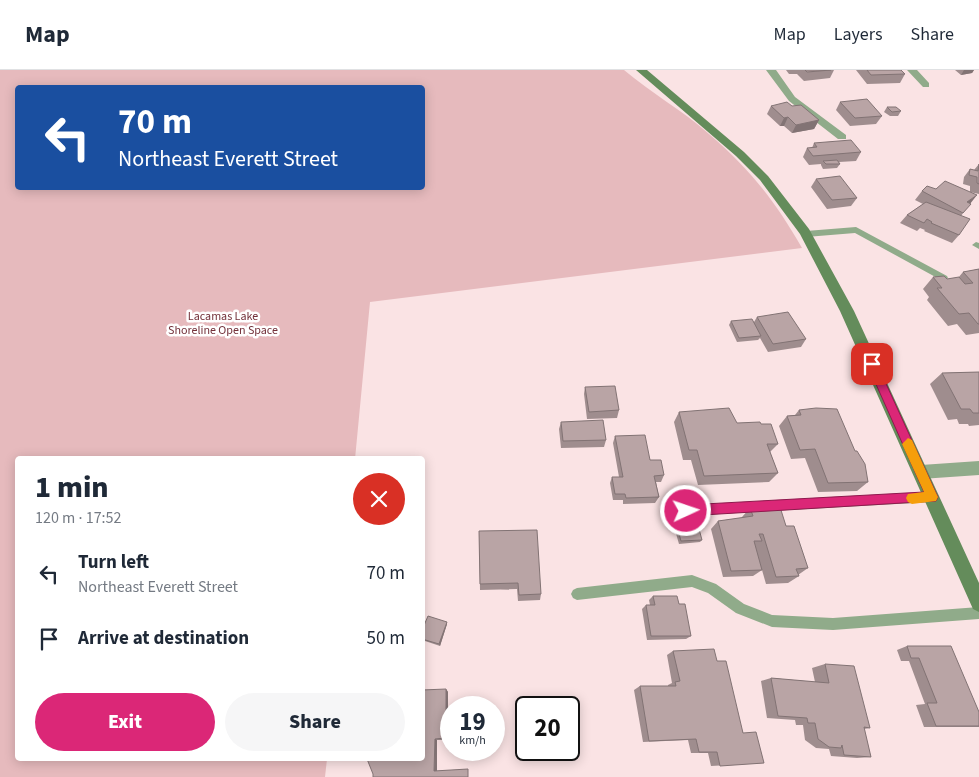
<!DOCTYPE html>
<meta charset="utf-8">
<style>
body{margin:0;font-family:"Source Sans 3",sans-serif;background:#f6f6f7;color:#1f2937;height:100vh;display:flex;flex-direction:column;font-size:19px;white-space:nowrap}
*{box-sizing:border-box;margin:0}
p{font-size:16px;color:#747a83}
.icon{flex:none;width:28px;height:28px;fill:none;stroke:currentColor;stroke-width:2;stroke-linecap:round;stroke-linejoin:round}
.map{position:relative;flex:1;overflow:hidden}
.side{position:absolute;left:15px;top:386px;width:410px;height:305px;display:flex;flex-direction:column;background:#fff;border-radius:5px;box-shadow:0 2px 12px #0003}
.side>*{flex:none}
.top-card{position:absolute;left:15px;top:15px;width:410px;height:105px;border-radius:5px;box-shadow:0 2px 12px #0003;background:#1a4fa0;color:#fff;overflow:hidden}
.speed{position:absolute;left:440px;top:626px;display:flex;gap:10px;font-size:25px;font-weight:700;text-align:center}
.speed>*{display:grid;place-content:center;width:65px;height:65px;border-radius:50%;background:#fff;box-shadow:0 2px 12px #0003;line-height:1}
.speed small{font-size:12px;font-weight:400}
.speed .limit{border:2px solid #111;border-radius:8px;background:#fff;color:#111}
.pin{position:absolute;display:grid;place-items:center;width:42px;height:42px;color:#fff;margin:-21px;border-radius:10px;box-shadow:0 2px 8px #0006}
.me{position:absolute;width:55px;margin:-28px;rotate:87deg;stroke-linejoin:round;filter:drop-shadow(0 0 4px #0008)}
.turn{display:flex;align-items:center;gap:18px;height:105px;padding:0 20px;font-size:22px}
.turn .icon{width:65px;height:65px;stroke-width:2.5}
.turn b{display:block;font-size:35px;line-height:42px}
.round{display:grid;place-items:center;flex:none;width:52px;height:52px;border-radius:26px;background:#f6f6f7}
.headline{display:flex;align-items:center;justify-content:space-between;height:85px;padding:0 20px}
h1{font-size:30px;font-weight:800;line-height:38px}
.cta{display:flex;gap:10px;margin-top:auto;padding:10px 20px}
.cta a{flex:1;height:58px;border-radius:30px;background:#db2777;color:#fff;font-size:20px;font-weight:800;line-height:58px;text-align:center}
.cta a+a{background:#f6f6f7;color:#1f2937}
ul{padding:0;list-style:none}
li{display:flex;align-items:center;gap:15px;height:65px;padding:0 20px}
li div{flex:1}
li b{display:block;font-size:19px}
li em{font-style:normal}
header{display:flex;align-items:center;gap:30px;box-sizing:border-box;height:70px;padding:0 25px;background:#fff;border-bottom:1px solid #e0e1e3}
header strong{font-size:24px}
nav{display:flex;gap:28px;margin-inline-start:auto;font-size:18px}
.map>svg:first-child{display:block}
.green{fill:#e6babd;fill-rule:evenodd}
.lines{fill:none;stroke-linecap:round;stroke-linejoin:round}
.service{fill:#90ab8a;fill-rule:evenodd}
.minor{fill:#90ab8a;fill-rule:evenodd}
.secondary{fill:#648c5b;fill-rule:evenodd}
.wall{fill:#9f8d8e}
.shaded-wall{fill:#827374}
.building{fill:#b9a4a5;stroke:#827374}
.route{fill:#db2777;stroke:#8e194d}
.slow{fill:#f59e0b}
.labels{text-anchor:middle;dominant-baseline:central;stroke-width:5;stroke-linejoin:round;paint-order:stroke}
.park-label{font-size:12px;fill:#73313a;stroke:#fff}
</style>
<header>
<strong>Map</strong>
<nav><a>Map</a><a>Layers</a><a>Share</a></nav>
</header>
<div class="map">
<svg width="979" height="707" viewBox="0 0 979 707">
<rect width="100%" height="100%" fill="#fae3e4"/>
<path class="green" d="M0 0H624C651 23 682 40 709 64 750 99 775 131 802 178L370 232 355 389H18V689H327L325 707H0ZM18 18H422V118H18Z"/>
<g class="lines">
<path class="service" d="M856 157 947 206 948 208 944 211 941 210 855 163 806 167 802 164 806 161Z
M976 172 979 173V179L972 175Z
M932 422 936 423 937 427 936 431 932 432 667 447 663 446 662 442 663 438 667 437Z
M692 505 716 514 744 534 772 545 833 548 979 537V549L833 560 772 557 736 543 708 523 692 517 577 530 573 528 571 524 573 520 577 518Z"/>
<path class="minor" d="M766 0H776L795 27 846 65V69H838L789 31Z
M907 0H917L929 13V17H923Z
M979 391V405L921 409 915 407 913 402 915 397 921 395Z"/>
<path class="secondary" d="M636 0H647L744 82 768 106 809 159 854 241 979 513V542L973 539 840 241 800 164 760 110 736 86Z"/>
</g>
<path class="wall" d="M786 0H834L830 8 804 11 797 4H789Z
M856 0H901L905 4 900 13 867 14Z
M955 0H974L972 3 961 5Z
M840 32 882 46 876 54 850 56 836 40Z
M771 36H792L819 50 814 59 792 63 784 56H780L767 44Z
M887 37 901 41 898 46H890L884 42Z
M814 73 861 82 856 91 839 92 840 94 837 98 823 99 821 95V94L809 95 803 87 807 78H812Z
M979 94V124L970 122V133L961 146 959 165 952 173 924 161 925 160 920 158 917 161 900 153 907 145 923 134 915 130 922 121 936 119 970 122V116L963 114 964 107 970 99 974 100Z
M816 109 857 128 851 136 827 139 811 117Z
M979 199V263L966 265 957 254 948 256 927 230 929 227 923 219 933 207 947 209 958 208 963 202Z
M757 247 806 269 801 277 768 282 760 268 758 270 737 272 729 255 731 251 754 252Z
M979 302V355L969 356 968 354H959L957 349 948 350 930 314 942 303Z
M585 317 619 340 617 348 587 349 584 324Z
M799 340 868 412 857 421 818 422 805 388 791 389 779 356 787 346 795 345Z
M679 342 737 353 761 354 778 374 770 382 778 403 769 412 698 415 691 390H683L674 352Z
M561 352 606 370 604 377 561 378 559 359Z
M615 366 650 390 664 405 661 412H656L659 427 655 433 623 434V430H613L610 413 612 407H619L613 373Z
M750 438 786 456 808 498 798 505 799 506 788 513 766 514 762 500 753 506 723 507 711 459 718 451 742 448V447Z
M675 450 702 470 700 472 679 474 673 453Z
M479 461 541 524 540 530 518 531 517 519 480 520Z
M653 526 679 534 691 566 686 569 647 570 642 539 646 535H650L649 530Z
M447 552V554L440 576 422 570V560Z
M907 576 979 642V657H924L916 635 925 634 909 591H901L897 580Z
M673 581 717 591 743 663 764 693 711 696 708 683H691L688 670 643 672 634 620 640 616H668V615L672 613 667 585Z
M825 594 870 658 864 659 871 687 857 688 831 686 829 679 816 678 805 670 803 655H796L795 650 767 648 761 611 771 608 815 612 812 598Z
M446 619 448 622V670H437V701L469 700 373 704Z"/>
<path class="shaded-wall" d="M964 0H974L972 3 961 5Z
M788 47 784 56H780L784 48Z
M819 50 814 59 792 63 796 55Z
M977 125 970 134 967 132Z
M447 552V554L440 576 439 574Z
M446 619 448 622V670L446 668Z
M435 669 437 670V701H434Z"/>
<path class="building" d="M805 0H831L807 2Z
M867 0H901L905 4 871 5Z
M867 29 882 46 855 48 840 32Z
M787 32 792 36 801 35 819 50 796 55 788 47 784 48 771 36Z
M887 37H896L901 41 892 42Z
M851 70 861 82 813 86 807 78 817 77 814 73Z
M837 90 840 94H826L823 91Z
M979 94V114L977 113V107L969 105 970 99 978 101Z
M840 106 857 128 832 130 816 109Z
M945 111 977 125 967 132 971 134 963 143 922 121 927 116 936 119Z
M926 132 970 149 959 165 931 153 932 152 927 149 924 153 907 145Z
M979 199V254H978L969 243 959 244 937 218H942L933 207 944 206 947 209 959 207 965 214 973 213 963 202Z
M788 242 806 269 773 274 757 247Z
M752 249 761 266 739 268 731 251Z
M979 302V343H973L970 339H961L942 303Z
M615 316 619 340 589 342 585 317Z
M729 338 737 353 760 352 761 354H771L778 374H767L778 403 704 406 697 380H689L679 342Z
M816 338 837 339 855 381H857L865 394 868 412 828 413 815 379 800 380 787 346 801 345 799 340Z
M603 350 606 370 563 371 561 352Z
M645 365 650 390H661L664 405 654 406 659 427 626 428 625 424H615L612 407H623L615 366Z
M780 437 786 456H794L808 498 796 499 799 506 776 507 763 464H759L762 471H754L762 500 731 501 718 451 753 446 750 438Z
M696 448 702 470 681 471 675 450Z
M537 460 541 524 519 525 518 513 480 514 479 461Z
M653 526H677L679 534H685L691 566H651L646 535H655Z
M428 546 447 552 439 574 422 569V560Z
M907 576H951L979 642V656H936L927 633H937L919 588H911Z
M714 579 717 591H726L743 663 756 662 764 693 720 696 717 682H699L696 669 649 671 640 616H676L675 612 680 611 673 581Z
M825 594 854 596 870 658 864 657 871 687 844 685 842 675 841 678 829 677 818 669 815 653H808L807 648 778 646 771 608 829 613Z
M446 619V668L435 669 434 701 468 699V707H373V704L367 689H422V620Z"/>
<path class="route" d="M872 290 877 294 936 423 938 427 936 431 686 446 682 445 680 441 682 437 686 435 924 422 867 294Z"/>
<path class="slow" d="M908 368 912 370 936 423 938 427 936 431 912 434 908 432 906 428 908 424 924 422 902 374Z"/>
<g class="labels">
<g class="park-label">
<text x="223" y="246">Lacamas Lake<tspan x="223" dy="14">Shoreline Open Space</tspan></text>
</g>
</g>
</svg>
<div class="speed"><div>19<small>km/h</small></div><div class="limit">20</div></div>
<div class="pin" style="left:872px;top:294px;background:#d93025"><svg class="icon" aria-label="arrive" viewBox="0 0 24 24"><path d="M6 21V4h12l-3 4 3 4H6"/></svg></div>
<svg class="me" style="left:686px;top:441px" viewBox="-20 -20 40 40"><circle r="17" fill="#db2777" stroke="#fff" stroke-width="3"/><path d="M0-11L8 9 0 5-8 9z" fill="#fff"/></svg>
<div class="top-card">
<div class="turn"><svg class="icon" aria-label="left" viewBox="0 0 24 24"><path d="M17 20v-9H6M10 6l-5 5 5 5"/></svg><div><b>70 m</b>Northeast Everett Street</div></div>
</div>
<section class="side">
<div class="headline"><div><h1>1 min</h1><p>120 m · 17:52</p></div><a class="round" style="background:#d93025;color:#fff"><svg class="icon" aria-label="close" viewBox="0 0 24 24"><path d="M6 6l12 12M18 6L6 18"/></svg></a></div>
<ul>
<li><svg class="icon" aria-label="left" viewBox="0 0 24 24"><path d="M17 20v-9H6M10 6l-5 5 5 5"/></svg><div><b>Turn left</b><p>Northeast Everett Street</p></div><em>70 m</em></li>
<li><svg class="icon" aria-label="arrive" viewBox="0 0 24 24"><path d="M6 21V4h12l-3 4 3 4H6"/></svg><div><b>Arrive at destination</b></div><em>50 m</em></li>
</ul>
<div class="cta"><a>Exit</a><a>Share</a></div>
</section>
</div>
